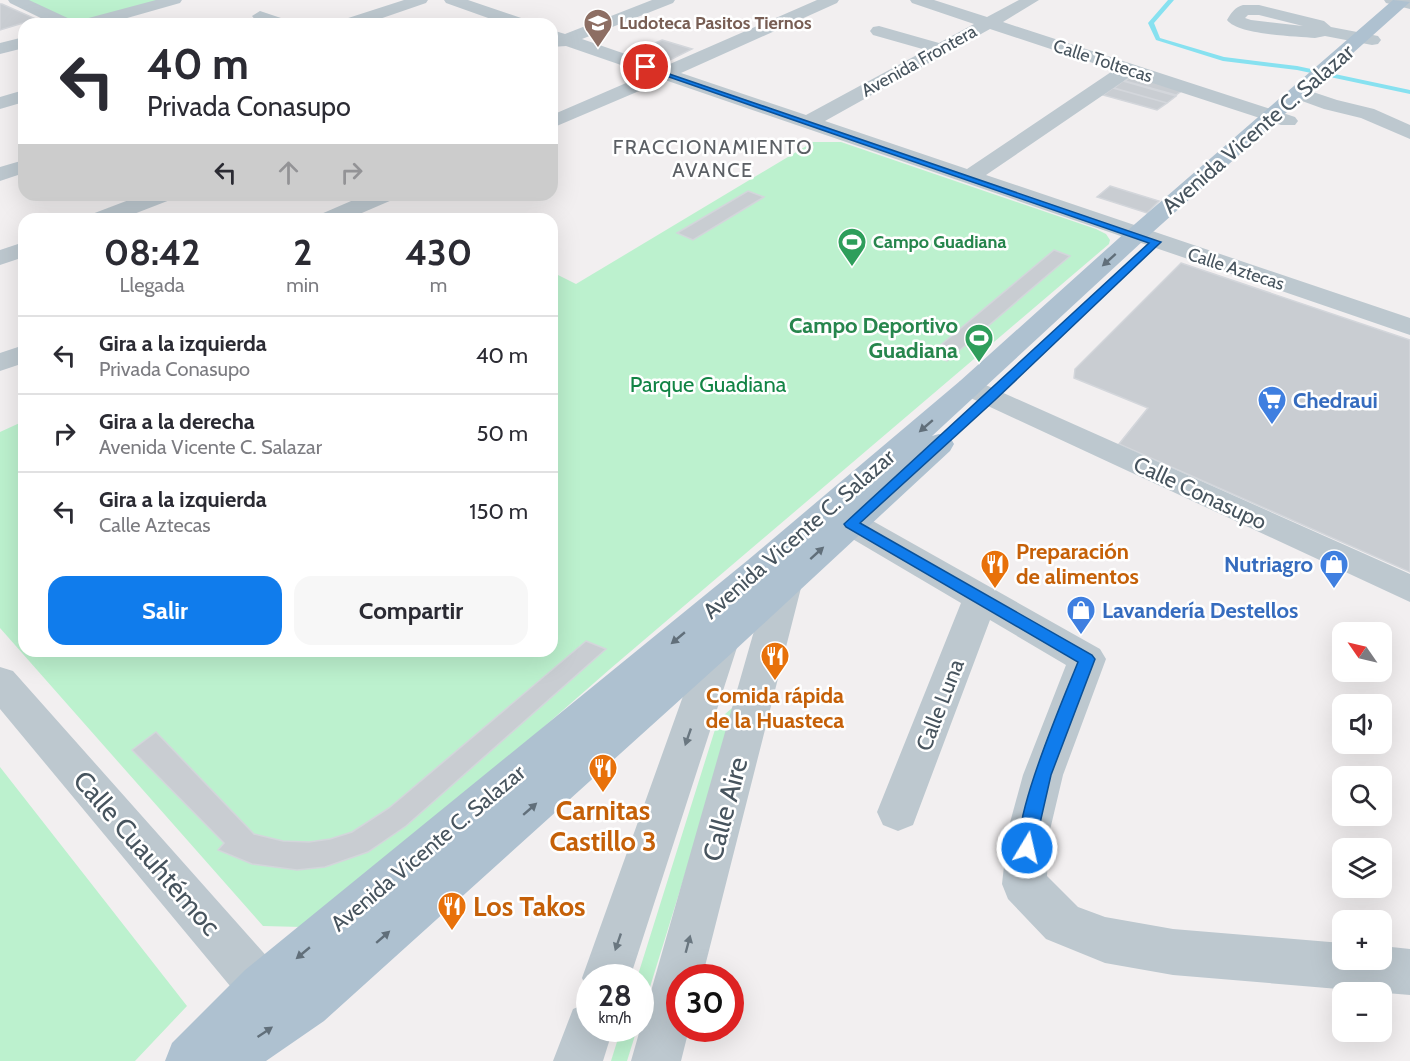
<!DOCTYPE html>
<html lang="es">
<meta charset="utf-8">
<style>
body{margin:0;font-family:Cabin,sans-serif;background:#f7f7f7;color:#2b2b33;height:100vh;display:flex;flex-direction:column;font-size:22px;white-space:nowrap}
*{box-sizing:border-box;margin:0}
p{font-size:20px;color:#7c7c81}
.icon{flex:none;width:33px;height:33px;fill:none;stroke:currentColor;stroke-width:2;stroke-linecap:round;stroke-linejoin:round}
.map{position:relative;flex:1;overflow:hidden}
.sheet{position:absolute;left:18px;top:213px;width:540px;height:444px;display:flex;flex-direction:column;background:#fff;border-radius:18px;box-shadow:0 6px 24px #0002}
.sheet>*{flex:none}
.top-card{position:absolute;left:18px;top:18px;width:540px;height:183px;border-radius:18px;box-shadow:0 6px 24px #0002;background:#fff;color:#2b2b33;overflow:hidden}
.needle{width:39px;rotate:304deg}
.tools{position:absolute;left:1332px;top:622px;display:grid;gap:12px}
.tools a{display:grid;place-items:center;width:60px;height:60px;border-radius:12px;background:#fff;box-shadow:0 6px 24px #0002;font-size:30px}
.speed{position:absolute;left:576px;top:964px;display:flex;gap:12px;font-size:30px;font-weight:700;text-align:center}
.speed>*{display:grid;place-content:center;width:78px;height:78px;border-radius:50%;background:#fff;box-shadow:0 6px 24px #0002;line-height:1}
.speed small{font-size:15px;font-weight:400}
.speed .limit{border:9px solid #d22;background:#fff;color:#111}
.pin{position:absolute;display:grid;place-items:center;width:51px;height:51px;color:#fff;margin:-26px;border:3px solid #fff;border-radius:50%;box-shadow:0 2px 6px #0007}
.me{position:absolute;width:66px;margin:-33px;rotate:9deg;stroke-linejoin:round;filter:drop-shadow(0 0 4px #0008)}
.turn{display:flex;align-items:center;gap:21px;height:126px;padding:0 30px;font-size:27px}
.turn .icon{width:78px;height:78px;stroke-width:2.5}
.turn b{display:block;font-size:42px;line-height:51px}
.lanes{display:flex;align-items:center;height:57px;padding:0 30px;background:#0003;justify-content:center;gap:30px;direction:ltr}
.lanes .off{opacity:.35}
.eta{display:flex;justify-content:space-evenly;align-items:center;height:102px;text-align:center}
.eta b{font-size:36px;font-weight:700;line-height:42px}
.primary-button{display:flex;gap:12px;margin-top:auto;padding:12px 30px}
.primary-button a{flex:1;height:69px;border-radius:18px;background:#107cec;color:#fff;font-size:24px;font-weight:700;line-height:69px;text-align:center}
.primary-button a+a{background:#f7f7f7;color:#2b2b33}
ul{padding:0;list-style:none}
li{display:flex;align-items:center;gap:18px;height:78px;padding:0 30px;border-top:2px solid #e1e1e2}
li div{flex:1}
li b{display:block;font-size:22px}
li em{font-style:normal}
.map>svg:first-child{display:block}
.green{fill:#bcf1ce}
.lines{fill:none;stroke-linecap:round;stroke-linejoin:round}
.stream{fill:#87e1f0;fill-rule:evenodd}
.building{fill:#c9cdd2;stroke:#d3d6db;stroke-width:1.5}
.minor{fill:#bdc8cf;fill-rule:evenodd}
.major{fill:#aec1d0;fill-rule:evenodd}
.oneway{fill:#616f7a}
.oneway2{fill:#6a7780}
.route{fill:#107cec;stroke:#0a5199;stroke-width:1.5}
.labels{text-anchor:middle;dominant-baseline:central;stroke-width:5;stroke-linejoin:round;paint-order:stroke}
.far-education-label{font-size:18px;font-weight:bold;fill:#785e54;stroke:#fff;text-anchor:start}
.far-street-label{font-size:18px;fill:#47545e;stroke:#fff}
.far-leisure-label{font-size:18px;font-weight:bold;fill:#27864d;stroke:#fff;text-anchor:start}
.far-neighbourhood-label{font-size:20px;letter-spacing:1.5px;fill:#5c6065;stroke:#fff}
.street-label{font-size:22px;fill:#47545e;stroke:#fff}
.leisure-label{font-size:22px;font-weight:bold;fill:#27864d;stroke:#fff;text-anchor:end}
.park-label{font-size:22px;fill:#128445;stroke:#fff}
.shop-label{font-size:22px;font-weight:bold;fill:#366cbe;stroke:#fff;text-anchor:start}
.food-label{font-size:22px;font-weight:bold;fill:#c56008;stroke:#fff;text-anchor:start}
.near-street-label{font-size:27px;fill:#47545e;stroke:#fff}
.near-food-label{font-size:27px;font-weight:bold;fill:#c56008;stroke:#fff}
</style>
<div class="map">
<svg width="1410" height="1061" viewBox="0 0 1410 1061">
<rect width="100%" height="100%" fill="#f2eff0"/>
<path class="green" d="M23 0H163L76 24Z
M813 142H841L1096 229 1106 234 1110 240 1109 244 610 669 322 921 302 927 263 926 0 628V432L24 421V651H552V272L576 284Z
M738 703 641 1016 640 978H637L718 720Z
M0 767 187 1006 135 1061H0Z
M621 1029H637L627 1061H611Z"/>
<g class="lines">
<path class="stream" d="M1168 0H1174L1154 23 1160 38 1224 57 1297 66 1410 90V94L1297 70 1223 61 1156 40 1148 23Z"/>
</g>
<path class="building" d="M0 4H2L36 19 0 30Z
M662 40 692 49 670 60 639 50Z
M1132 76 1183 90 1176 95 1125 81Z
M1123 81 1176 96 1167 103 1114 88Z
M1113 88 1167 103 1157 110 1103 95Z
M1110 186 1159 201 1147 213 1097 197Z
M748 191 764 197 693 240 677 233Z
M1054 250 1070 256 947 361 930 354Z
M1181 263 1410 340V572L1119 444 1148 408 1074 378 1075 369Z
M586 641 606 649 406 826 368 852 325 867 297 870 252 864 218 850 224 843 132 750 156 732 254 834 283 841 309 842 330 839 352 832 389 808Z"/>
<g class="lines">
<path class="minor" d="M8 0H29L72 20 75 24H53L10 3Z
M156 0H182L180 3 106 24H78L81 20Z
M404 0H428L426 3 365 24H339L342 20Z
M444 0H468L527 20 530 24H505L446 3Z
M652 0H675L673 3 582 39 663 67 817 0H839L837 3 681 73 806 115 926 50 873 35 870 31 873 27 879 26 939 43 974 24 912 3 910 0H934L987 17 1019 0H1039L1003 22 1295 117 1298 121 1295 125H1281L1131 76 986 175 1410 318V335L665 80 552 128V115L647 74 566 46 552 47V30L565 34ZM990 29 1114 70 967 169 825 121Z
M1384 0H1410V9L1386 3Z
M1243 5H1259L1324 21 1331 27 1378 36 1381 40 1378 44 1372 45 1325 36 1315 38C1295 36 1238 35 1227 20 1231 13 1235 7 1243 5ZM1248 15H1259L1303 26 1251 20 1245 18Z
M260 11 287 20 290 24C277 24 260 27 252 16Z
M24 37V48L0 54V43Z
M1298 87 1337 100 1374 109 1410 125V139L1361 118 1324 109 1291 97 1288 93 1291 89Z
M24 90V102L0 109V97Z
M24 160V173L0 181V167Z
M142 195H173L170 200 121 219H88L92 214Z
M365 195H395L392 200 348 219H317L321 214Z
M24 242V257L0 265V250Z
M24 345V363L0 371V353Z
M970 378 1410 574V602L960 393 956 387 960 381Z
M828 499 839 502 1100 649 1106 659 1063 775 1050 830 1047 876 1078 907 1105 917 1173 929 1342 943V960H1382V946L1410 949V995L1173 975 1105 963 1046 939 1008 899 1002 884 1008 830 1023 775 1066 665 990 620 913 825 898 831 883 825 877 812 961 603 817 518 812 510 817 502Z
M771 562C785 567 795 571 802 584L702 978H680V1029H689L681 1061H631L766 589 759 584 754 575 759 566Z
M724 618 737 622 742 632 630 978H590V995L582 978 706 632 711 622Z
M0 667 13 671 278 969 297 977 304 994 297 1011 280 1018 245 1004 0 709Z
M590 1002V1029H613L603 1061H553L573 1009Z"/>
<path class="major" d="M1393 0 1410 2 1144 240 932 436 939 434 950 437 954 444 950 451 733 652 324 1021 266 1061H165L172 1043 245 970 748 560 960 381 1128 230Z"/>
</g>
<defs><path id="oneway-solid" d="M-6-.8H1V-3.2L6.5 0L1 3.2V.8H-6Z" transform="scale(1.5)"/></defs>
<g class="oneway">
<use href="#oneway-solid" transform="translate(1109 260) rotate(138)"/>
<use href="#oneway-solid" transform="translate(926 426) rotate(139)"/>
<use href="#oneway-solid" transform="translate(817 553) rotate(-42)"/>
<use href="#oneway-solid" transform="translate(678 638) rotate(140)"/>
<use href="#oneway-solid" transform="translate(530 809) rotate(-41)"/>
<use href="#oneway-solid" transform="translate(383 937) rotate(-41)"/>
<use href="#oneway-solid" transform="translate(303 953) rotate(140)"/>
<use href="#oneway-solid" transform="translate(265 1032) rotate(-34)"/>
</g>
<g class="oneway2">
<use href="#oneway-solid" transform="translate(688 737) rotate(109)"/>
<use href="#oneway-solid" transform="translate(618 942) rotate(109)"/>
<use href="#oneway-solid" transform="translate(688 944) rotate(-75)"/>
</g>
<path class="route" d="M643 65 1161 242 995 400 860 523 1092 655 1095 659 1051 775 1033 854 1027 857 1021 854C1008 826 1065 695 1078 662L846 527 844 524 1149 243 643 68Z"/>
<defs>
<g id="university-pin" transform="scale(1.5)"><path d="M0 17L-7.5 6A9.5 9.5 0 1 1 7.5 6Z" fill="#8d6e63" stroke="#fff"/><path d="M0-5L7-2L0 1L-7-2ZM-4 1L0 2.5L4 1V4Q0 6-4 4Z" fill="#fff"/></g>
<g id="stadium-pin" transform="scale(1.5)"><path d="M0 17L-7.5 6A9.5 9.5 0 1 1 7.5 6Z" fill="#2e9e5b" stroke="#fff"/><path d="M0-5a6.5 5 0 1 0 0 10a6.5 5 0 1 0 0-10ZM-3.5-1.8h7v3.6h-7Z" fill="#fff"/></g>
<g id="supermarket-pin" transform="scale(1.5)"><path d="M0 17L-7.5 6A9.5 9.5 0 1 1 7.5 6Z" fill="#3f7fe0" stroke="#fff"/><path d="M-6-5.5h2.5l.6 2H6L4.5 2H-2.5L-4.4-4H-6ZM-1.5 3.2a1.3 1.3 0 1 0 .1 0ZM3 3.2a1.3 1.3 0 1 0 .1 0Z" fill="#fff"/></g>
<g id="restaurant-pin" transform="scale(1.5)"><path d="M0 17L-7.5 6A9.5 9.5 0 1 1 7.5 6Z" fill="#e8710a" stroke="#fff"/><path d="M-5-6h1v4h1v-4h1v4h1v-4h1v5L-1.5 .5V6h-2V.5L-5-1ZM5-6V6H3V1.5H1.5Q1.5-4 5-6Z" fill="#fff"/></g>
<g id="shop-pin" transform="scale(1.5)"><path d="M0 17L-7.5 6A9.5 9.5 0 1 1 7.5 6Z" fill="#3f7fe0" stroke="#fff"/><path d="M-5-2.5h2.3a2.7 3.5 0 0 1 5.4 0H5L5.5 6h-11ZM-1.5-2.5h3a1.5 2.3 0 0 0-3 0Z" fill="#fff"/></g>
</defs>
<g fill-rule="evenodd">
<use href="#university-pin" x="598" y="23"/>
<use href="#stadium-pin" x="852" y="242"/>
<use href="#stadium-pin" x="979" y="338"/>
<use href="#supermarket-pin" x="1272" y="400"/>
<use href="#restaurant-pin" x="995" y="564"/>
<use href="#shop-pin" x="1334" y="564"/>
<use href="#shop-pin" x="1081" y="610"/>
<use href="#restaurant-pin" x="775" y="656"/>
<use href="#restaurant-pin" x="603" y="768"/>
<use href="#restaurant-pin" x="452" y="906"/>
</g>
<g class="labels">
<g class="far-education-label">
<text x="619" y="23">Ludoteca Pasitos Tiernos</text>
</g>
<g class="far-street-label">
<text transform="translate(919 61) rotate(-29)">Avenida Frontera</text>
<text transform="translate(1103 61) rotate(18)">Calle Toltecas</text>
<text transform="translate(1236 269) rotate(18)">Calle Aztecas</text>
</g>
<g class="far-leisure-label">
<text x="873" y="242">Campo Guadiana</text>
</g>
<g class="far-neighbourhood-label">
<text x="713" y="147">FRACCIONAMIENTO<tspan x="713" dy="23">AVANCE</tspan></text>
</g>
<g class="street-label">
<text transform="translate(1258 129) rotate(-41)">Avenida Vicente C. Salazar</text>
<text transform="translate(1200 493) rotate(25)">Calle Conasupo</text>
<text transform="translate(799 534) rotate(-41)">Avenida Vicente C. Salazar</text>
<text transform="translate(940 705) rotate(-69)">Calle Luna</text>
<text transform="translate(428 848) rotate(-40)">Avenida Vicente C. Salazar</text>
</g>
<g class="leisure-label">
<text x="958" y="325">Campo Deportivo<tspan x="958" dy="25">Guadiana</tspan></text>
</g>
<g class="park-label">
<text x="708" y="384">Parque Guadiana</text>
</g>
<g class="shop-label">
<text x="1293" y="400">Chedraui</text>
<text x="1313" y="564" text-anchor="end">Nutriagro</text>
<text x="1102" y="610">Lavandería Destellos</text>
</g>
<g class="food-label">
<text x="1016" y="551">Preparación<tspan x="1016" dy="25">de alimentos</tspan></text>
<text x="775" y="695" text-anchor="middle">Comida rápida<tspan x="775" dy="25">de la Huasteca</tspan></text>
</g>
<g class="near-street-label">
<text transform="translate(725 809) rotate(-75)">Calle Aire</text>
<text transform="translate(147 853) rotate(49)">Calle Cuauhtémoc</text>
</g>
<g class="near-food-label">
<text x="603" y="810">Carnitas<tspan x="603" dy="31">Castillo 3</tspan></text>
<text x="473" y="906" text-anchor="start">Los Takos</text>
</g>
</g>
</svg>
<div class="tools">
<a><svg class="needle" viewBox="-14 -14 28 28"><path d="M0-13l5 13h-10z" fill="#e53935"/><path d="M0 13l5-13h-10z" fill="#7c7c81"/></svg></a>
<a><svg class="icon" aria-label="sound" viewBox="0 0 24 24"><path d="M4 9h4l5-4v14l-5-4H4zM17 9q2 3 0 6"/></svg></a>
<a><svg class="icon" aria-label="search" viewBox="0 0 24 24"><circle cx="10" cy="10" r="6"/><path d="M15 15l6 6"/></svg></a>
<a><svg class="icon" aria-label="layers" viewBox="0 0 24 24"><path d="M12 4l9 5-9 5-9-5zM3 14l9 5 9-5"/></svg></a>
<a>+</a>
<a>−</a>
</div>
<div class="speed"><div>28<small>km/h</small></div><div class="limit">30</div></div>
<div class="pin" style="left:646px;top:67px;background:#d93025"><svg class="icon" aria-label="arrive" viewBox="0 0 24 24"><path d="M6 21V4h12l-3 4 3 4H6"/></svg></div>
<svg class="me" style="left:1027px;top:848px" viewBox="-20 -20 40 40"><circle r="17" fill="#107cec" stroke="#fff" stroke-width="3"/><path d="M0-11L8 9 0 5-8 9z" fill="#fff"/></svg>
<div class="top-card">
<div class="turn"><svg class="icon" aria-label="left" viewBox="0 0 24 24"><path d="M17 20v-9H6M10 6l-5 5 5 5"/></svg><div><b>40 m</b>Privada Conasupo</div></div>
<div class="lanes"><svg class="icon" aria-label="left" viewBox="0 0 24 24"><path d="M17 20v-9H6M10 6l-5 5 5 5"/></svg><svg class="icon off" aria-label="ahead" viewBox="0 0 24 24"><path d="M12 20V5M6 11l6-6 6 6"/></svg><svg class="icon off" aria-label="right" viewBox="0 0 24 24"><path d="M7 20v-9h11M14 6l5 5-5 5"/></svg></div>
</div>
<section class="sheet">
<div class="eta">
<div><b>08:42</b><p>Llegada</p></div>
<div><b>2</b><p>min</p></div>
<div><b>430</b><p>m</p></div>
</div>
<ul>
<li><svg class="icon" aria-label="left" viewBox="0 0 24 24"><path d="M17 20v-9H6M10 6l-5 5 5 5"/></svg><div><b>Gira a la izquierda</b><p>Privada Conasupo</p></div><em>40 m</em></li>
<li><svg class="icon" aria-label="right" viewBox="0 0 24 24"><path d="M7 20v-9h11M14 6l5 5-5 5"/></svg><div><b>Gira a la derecha</b><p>Avenida Vicente C. Salazar</p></div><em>50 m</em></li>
<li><svg class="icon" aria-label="left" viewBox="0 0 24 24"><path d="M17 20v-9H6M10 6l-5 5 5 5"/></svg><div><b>Gira a la izquierda</b><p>Calle Aztecas</p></div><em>150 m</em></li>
</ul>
<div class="primary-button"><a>Salir</a><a>Compartir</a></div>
</section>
</div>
